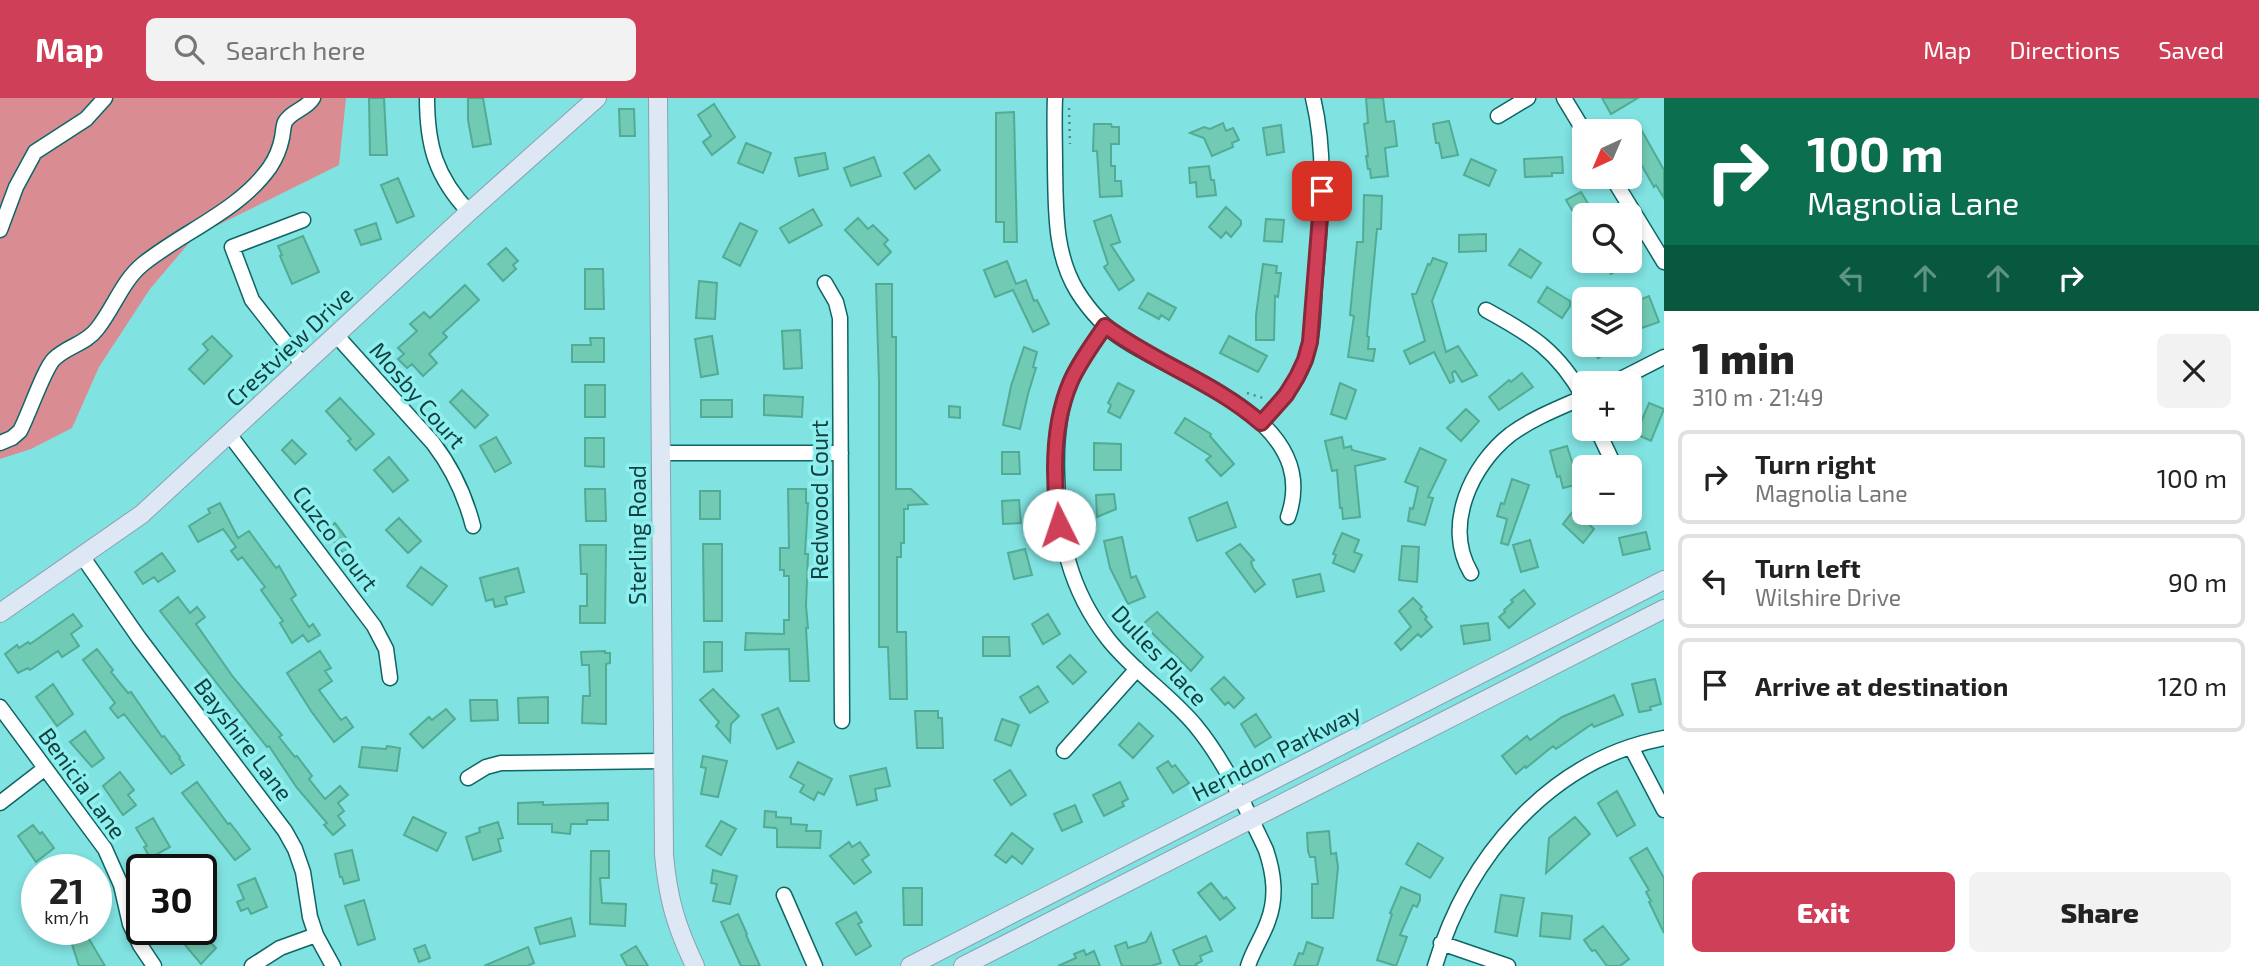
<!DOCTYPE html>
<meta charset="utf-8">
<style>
body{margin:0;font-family:"Exo 2",sans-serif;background:#f2f2f2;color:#222;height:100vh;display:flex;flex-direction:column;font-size:26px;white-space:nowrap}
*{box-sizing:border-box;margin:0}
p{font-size:23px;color:#767676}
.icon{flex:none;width:38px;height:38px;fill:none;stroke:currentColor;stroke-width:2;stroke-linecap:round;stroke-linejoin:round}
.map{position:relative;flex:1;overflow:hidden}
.panel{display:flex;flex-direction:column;background:#fff;width:595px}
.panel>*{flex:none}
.banner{background:#0b6e4f;color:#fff;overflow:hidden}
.needle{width:46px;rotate:224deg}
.tools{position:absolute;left:1572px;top:21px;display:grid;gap:14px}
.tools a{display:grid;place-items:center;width:70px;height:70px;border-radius:10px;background:#fff;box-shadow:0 4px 10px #0003;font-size:35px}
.speed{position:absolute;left:21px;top:756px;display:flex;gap:14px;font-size:35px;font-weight:700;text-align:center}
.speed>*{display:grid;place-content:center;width:91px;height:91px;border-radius:50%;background:#fff;box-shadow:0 4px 10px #0003;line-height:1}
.speed small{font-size:18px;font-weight:400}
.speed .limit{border:4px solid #111;border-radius:10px;background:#fff;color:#111}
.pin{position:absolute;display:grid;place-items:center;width:60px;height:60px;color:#fff;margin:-30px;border-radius:14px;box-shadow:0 4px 10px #0006}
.me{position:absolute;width:77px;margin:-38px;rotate:356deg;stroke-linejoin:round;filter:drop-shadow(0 0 5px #0008)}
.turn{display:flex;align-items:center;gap:24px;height:147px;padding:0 28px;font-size:32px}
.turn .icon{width:91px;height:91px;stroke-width:2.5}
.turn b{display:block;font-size:49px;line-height:60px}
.lanes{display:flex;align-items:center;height:66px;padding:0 28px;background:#0003;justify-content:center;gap:35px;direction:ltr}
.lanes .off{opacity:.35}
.round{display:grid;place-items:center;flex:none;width:74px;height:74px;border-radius:10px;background:#f2f2f2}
.summary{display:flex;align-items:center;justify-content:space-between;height:119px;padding:0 28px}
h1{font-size:42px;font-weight:800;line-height:52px}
.cta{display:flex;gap:14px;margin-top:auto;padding:14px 28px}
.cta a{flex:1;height:80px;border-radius:10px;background:#d03f58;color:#fff;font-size:28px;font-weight:800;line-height:80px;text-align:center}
.cta a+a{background:#f2f2f2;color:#222}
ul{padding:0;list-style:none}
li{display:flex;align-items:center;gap:21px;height:94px;margin:0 14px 10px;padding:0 14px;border:4px solid #e0e0e0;border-radius:10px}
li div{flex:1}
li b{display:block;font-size:26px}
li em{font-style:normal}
header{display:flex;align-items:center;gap:42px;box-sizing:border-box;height:98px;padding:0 35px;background:#d03f58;color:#fff}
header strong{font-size:33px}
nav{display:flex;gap:38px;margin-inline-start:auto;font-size:24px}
.search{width:490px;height:63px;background:#f2f2f2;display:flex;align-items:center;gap:18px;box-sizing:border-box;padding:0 24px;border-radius:10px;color:#767676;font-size:26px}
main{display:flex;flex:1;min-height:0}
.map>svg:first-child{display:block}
.green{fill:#d98d93}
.building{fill:#71cab3;stroke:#51ab95;stroke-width:2}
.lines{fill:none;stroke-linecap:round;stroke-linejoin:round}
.minor-casing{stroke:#0e6565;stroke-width:17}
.major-casing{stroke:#88a2b0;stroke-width:20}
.path{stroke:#488e8d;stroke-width:2.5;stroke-dasharray:2 5;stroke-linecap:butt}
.minor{stroke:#fff;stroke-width:14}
.major{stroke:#dde8f4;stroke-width:18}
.route-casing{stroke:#872939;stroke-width:18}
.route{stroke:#d03f58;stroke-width:12}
.labels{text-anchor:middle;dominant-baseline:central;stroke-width:7;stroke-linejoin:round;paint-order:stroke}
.street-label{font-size:23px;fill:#133e3e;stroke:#8df0ef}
</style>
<header>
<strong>Map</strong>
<div class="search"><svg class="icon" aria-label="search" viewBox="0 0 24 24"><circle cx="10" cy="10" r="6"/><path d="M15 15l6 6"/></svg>Search here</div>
<nav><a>Map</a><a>Directions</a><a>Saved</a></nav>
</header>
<main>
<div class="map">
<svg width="1664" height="868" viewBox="0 0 1664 868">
<rect width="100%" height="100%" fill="#80e2e1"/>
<path class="green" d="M0 0H346L339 67 194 139 150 191 99 269 72 330 31 351 0 361Z"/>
<path class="building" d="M369 0H384L387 57H370Z
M468 0H483L491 46 473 49 468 22Z
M1366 0H1383L1386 24 1394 23 1397 48 1385 50 1388 78 1371 80 1370 71H1368L1366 58H1368L1364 26 1368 25Z
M1602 0H1638L1611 16Z
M714 6 735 39 712 57 703 44 711 38 698 17Z
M619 11H634L635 38H620Z
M1014 14 1017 144H1004V124H996V15Z
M1449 23 1458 57 1442 60 1439 45H1436L1433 26Z
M1223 25 1226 33 1233 30 1239 42 1232 45 1233 49 1212 58 1204 40 1190 35 1204 29 1210 31Z
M1094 26H1111L1112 29H1119V46H1111V68H1115V83H1121L1122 98 1100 99 1097 53H1093Z
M1638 26 1664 72V100L1656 87 1654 89 1629 45V31Z
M1281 27 1284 54 1267 57 1263 30Z
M746 45 771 55 763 75 738 65Z
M825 55 828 71 799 78 795 60Z
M929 57 940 72 915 91 904 75Z
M874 59 881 78 851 88 844 70Z
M1562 59 1563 75H1552V78L1525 79 1524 61Z
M1471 61 1496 72 1489 88 1464 77Z
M1209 68 1211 82H1214L1216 97 1197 99 1196 84 1190 85 1189 70Z
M398 80 414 118 397 125 381 87Z
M1581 94 1595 117H1584V133L1566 102Z
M1364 97 1382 98 1381 131H1377L1367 238 1369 239 1368 251H1375L1373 263 1348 259 1354 218 1350 217 1357 144H1363Z
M1226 109 1241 123V127L1231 139 1226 134 1221 140 1209 129Z
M813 111 822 127 789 145 780 130Z
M1111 117 1120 144 1111 147 1134 182 1119 192 1104 169 1108 166 1094 123Z
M858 120 868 131 873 127 888 142 884 146 891 154 878 167 845 132Z
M1266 121 1284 122 1282 144 1264 143Z
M376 125 381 141 361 147 355 132Z
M740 125 757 133 740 168 723 159Z
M1486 136V153L1459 154V137Z
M303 138 319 174 292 186 280 158 282 157 278 148Z
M506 150 518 163 513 167 516 171 503 183 488 166Z
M1520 151 1541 165 1531 180 1509 167Z
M1433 160 1447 165 1432 203 1446 254 1458 248 1477 277 1462 284 1455 273 1452 275 1454 283 1450 285 1434 254 1410 266 1404 253 1425 243 1412 196H1416L1428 166 1430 167Z
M1007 163 1016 186 1026 182 1034 203 1037 202 1049 226 1033 234 1013 192 995 199 984 172Z
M1603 163H1633L1611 176Z
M1263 166 1277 168 1276 175H1281L1278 199 1275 198 1274 242H1256V217Z
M585 171H603L604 211H585Z
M699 183 717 185 715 221 696 220Z
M876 186H892V239H896V391H911L927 406 908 407V411H904V445H901V459H897V534H906L907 601H890L888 549H879V284Z
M465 187 479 202 443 235 447 239 429 256 437 265 423 278 412 266 407 270 398 261 404 256 398 250 417 233 410 226 424 214 430 220Z
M1547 189 1570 203V208L1562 220 1538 204Z
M1148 195 1176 210 1169 222 1161 217 1159 221 1139 210Z
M1649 198 1659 224 1642 230 1632 205Z
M800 232 802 270 784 271 782 233Z
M212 238 232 258 204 286 189 271 208 252 203 246Z
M712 238 718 276 701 279 695 241Z
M1229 238 1267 258 1258 274 1220 255Z
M590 240H604V264H572V247H591Z
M1590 247H1619L1598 260Z
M1024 249 1037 254 1033 269 1036 270 1028 296 1020 331 1003 327 1011 288Z
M1522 275 1533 289 1499 312 1489 299 1509 282 1511 284Z
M1118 285 1134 293 1120 320 1108 314 1111 307 1108 305Z
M1340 285 1356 292 1346 321 1331 316Z
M585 287H605V319H585Z
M462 292 488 317 475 330 450 304Z
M764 297 803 299 802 319 764 317Z
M340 300 374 336 356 352 348 343 351 341 326 313Z
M701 302H732V319H701Z
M1649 305 1664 311 1651 343 1636 336Z
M949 308 960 309V320L949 319Z
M1466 311 1479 323 1461 343 1447 330Z
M1185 320 1211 336 1210 338 1234 366 1221 378 1206 362 1211 358 1175 335Z
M496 339 511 365 495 374 480 348Z
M1342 339 1344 350 1351 348 1352 352 1386 361 1355 368 1360 419 1343 421 1342 410H1340L1337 372 1332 373 1325 343Z
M585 340H604V369L585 368Z
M292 342 306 356 295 366 282 352Z
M1094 345 1121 346V372H1094Z
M1567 348 1579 386 1563 390 1560 378 1557 379 1550 353Z
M1420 350 1446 362 1428 399 1433 400 1425 427 1408 423 1410 410 1413 411 1418 389 1405 384Z
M1002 354H1019L1020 376H1002Z
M389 359 408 382 393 394 374 372Z
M1512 381 1529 387 1508 447 1501 445 1507 421 1497 418 1501 405 1504 406Z
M585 391H605L606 423H586Z
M788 391H806V405H808L805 456H808L806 508 808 530H806L809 583H790L789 551 745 552 746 535 784 536V522H789V478H784V472H780V450H789Z
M700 393H720V421H700Z
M1114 396 1116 411 1097 419 1096 397Z
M1019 402 1021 425 1003 426 1002 403Z
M1227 404 1236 429 1197 443 1189 420Z
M220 405 238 440 249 433 276 470 279 468 296 497 291 501 309 529 313 526 320 537 308 544 303 537 292 545 280 525 283 523 261 492 265 489 242 459 238 462 231 453 236 449 223 431 198 444 189 428 210 415 208 411Z
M1574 412 1594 431 1583 445 1563 426Z
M399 420 421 443 408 455 386 432Z
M335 425 352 448 343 455 325 433Z
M1646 434 1650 451 1623 457 1619 440Z
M1342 435 1359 442 1354 454 1362 457 1354 474 1333 465 1336 457 1333 456Z
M1122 439 1131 480 1136 478 1145 499 1128 506 1110 470 1104 443Z
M1530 442 1538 469 1521 474 1513 447Z
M703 446H722V523H704Z
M1240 446 1254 462 1251 464 1253 470 1265 486 1255 494 1226 455Z
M580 447H606L605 525H580V508H587V476H581Z
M1402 448 1419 449 1417 484 1399 482Z
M1025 451 1032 477 1014 481 1008 455Z
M162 455 175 473 158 484 154 479 143 486 135 474Z
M421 469 447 488 432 507 407 488Z
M518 470 524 494 505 499 507 506 495 509 493 501 486 503 480 480Z
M1320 476 1324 493 1297 499 1293 482Z
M1524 492 1535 506 1509 530 1499 519 1505 514 1504 512 1513 504 1511 502Z
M178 499 190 515 197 509 205 519 196 526 233 579 282 637 279 639 295 659 297 658 312 678 309 681 325 701 340 688 348 697 338 705 344 713 338 718 345 727 333 737 324 727 327 725 297 690 269 648 267 649 259 639 160 513Z
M1413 500 1422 509 1420 511 1427 519 1425 521 1432 529 1421 539 1418 536 1401 552 1395 545 1411 529 1399 513Z
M1157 514 1203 559 1191 573 1143 526Z
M73 516 82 528 71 536 79 548 62 559 58 553 30 572 28 570 18 575 5 556 17 547 19 550 28 544 30 546Z
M1048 516 1060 536 1043 546 1032 526Z
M1488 525 1490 542 1464 546 1461 528Z
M983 539H1009L1010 558H983Z
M704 544H722V573L704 574Z
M97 551 113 572 111 574 128 595 131 594 162 639 164 638 180 659 179 660 184 667 171 676 124 616 118 620 110 610 115 605 83 562Z
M320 553 331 570 325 573 332 583 319 592 341 622 346 619 353 629 334 644 311 613 287 575Z
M605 553V555H610V565L606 566V626L582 625 583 598H590L589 567H582L581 554Z
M1070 557 1086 574 1073 586 1057 569Z
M1224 579 1244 600 1234 610 1228 604 1225 607 1211 591Z
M1655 581 1661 606 1650 609 1651 612 1639 614 1632 586Z
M53 586 73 616 57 628 36 599Z
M1038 588 1048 604 1030 615 1020 599Z
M713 591 739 618 731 626 730 644 716 628 719 624 700 602Z
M1614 597 1623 617 1594 629 1592 626 1556 651 1553 648 1526 670 1525 668 1516 676 1502 658 1527 638 1530 642 1562 619Z
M548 599V625H519L518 600Z
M470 602H497L498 622 471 623Z
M778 610 794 644 777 651 762 617Z
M446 611 455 621 423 650 410 636 429 619 432 622Z
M915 613H938V620H942L943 650H917Z
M1256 616 1271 639 1255 649 1241 626Z
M1002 621 1019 627 1011 648 995 642Z
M1139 625 1153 638 1133 660 1119 647Z
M85 633 104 660 92 669 70 644Z
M387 648 400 650 397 673 359 669 362 649 386 651Z
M703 658 727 663 718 699 701 696 706 670 701 669Z
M1168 663 1172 669 1175 667 1189 685 1173 695 1157 670Z
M798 664 832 681 824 697 818 694 814 702 800 694 804 687 790 679Z
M886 670 890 688 875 691 877 702 857 707 850 678Z
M1010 672 1026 697 1011 707 994 682Z
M120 674 134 692 128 697 136 707 123 717 103 688Z
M197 684 228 726 230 725 250 751 235 762 182 695Z
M1120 684 1128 701 1122 704 1124 708 1104 718 1093 697Z
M1617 693 1635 727 1617 738 1598 705Z
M543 704V707L608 705V722H587V726H571L570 736 552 734V726H518V705Z
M1075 707 1082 724 1062 733 1054 716Z
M765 713 776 714V719L791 720V726L807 727 806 733H821L820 750 777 749V732L776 730 764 729Z
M413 719 446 735 437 753 404 737Z
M1575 719 1590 736 1546 775 1549 740Z
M153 720 170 749 150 760 144 749 147 748 136 730Z
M721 723 736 731 721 757 706 748Z
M498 724 503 740 498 741 501 753 473 762 466 739 480 734 479 730Z
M33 727 40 736 42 734 54 750 36 764 18 738Z
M1329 733 1331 756 1336 755 1338 769 1333 820H1312V786H1318L1315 759H1310L1308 753 1307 735Z
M1012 735 1033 751 1022 766 1012 758 1006 765 995 757Z
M849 744 852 749 860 744 869 757 862 762 871 774 854 786 830 758Z
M1418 745 1443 760 1430 780 1406 766Z
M1647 750 1664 780V835L1649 804 1651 803 1646 794 1649 792 1630 760Z
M352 752 359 782 344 786 342 779H340L335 756Z
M591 753H609V780H600L602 805 626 806 625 828 590 826Z
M713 772 737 778 730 806 713 803 717 786 711 785Z
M255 780 267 809 251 816 248 810 241 813 237 804 244 801 238 787Z
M1211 785 1224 801 1226 799 1235 810 1220 822 1198 795Z
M1401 789 1420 797V802L1417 809 1413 807 1400 837 1407 839 1396 868 1377 862 1392 816 1390 815Z
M903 790H922V827H904Z
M1501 797 1524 800 1517 838 1495 834Z
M364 802 375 841 358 847 345 808Z
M856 814 862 824 858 826 871 848 856 857 836 825Z
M1542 815 1572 818 1570 841 1540 838Z
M738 816 747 836 746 837 760 868H741L721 824Z
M571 820 575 838 540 846 535 830Z
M1603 828 1629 861 1620 868H1607L1595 852 1592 853 1584 842Z
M67 831H83L105 868H79Z
M190 831H197L216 850 201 866 180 841Z
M1151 835 1161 865 1151 868H1122L1115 848 1126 844 1128 850 1146 844Z
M1206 838 1212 853 1200 858 1202 863 1196 866 1197 868H1180L1173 852Z
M1307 844 1323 850 1317 868H1294L1299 855 1303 856Z
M425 847 430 860 419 864 414 851Z
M636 848 648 868H627L621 857Z
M528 849 534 865 527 868H484Z
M1084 852 1086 857 1094 853 1100 868H1058L1076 860 1074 856Z"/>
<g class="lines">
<g class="minor-casing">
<path id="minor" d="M427 0C427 48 436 79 469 114
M1055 0C1054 23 1055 46 1055 69 1056 111 1054 155 1077 193 1089 212 1105 230 1124 242 1185 282 1322 322 1288 419
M1564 0 1584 33
M1498 18 1528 0
M1612 79 1664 164
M303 122 232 149 252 202 303 267
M0 132 16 89 35 54 86 21 105 0
M825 185 836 204 840 220 842 623
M1486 212C1532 237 1558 253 1584 300
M1106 228C1092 247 1077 266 1069 287 1058 316 1056 346 1057 376 1058 438 1069 491 1108 541 1133 573 1169 596 1195 627 1225 663 1246 710 1266 752 1274 776 1277 799 1268 823 1263 838 1253 852 1248 868
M337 238 433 345C453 371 465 397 473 428
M1613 285 1664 259
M1261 325C1278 306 1295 288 1304 265 1314 240 1313 211 1315 186 1320 124 1328 61 1313 0
M1597 331 1615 369
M229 336 374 528 386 551 390 580
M0 345 12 340 20 333C29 316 44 271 54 261 67 248 86 246 97 231 114 210 122 183 143 166 184 133 239 113 270 69 276 60 280 50 282 40 283 35 283 29 285 24 291 13 307 11 313 0
M661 355H841
M82 458 139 540 285 733 295 751 303 774 310 819 316 837 333 868
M1471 475C1443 428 1471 367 1511 336 1533 320 1559 310 1584 299
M0 609 105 751 121 787 130 826 140 847 154 868
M1631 649 1664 712
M1064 653 1137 571
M468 680 486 669 501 665 663 663
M0 705 44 671
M784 797 815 868
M1441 845 1508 868
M252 868 280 850 316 837
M1435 868C1467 760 1549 662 1664 640"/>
</g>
<g class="major-casing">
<path id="major" d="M658 0 664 757C668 801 676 828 695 868
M0 515 142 416 469 114 597 0
M910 868 1664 482
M963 868 1664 511"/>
</g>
<path class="path" d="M1069 10 1070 46
M1247 295 1263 300"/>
<use href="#minor" class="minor"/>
<use href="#major" class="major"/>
</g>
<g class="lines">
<g class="route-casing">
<path id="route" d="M1059 427C1053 382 1052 326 1071 283 1080 263 1093 246 1105 228 1155 265 1214 284 1261 325L1286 297 1297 279 1305 262 1310 244 1322 93"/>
</g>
<use href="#route" class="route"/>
</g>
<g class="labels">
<g class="street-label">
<text transform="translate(289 248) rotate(-43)">Crestview Drive</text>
<text transform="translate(418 297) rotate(49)">Mosby Court</text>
<text transform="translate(819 402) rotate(-90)">Redwood Court</text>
<text transform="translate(637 437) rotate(-90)">Sterling Road</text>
<text transform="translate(336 440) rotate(53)">Cuzco Court</text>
<text transform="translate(1160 557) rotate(47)">Dulles Place</text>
<text transform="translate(244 641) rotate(53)">Bayshire Lane</text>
<text transform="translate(1276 654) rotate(-27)">Herndon Parkway</text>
<text transform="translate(83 685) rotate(54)">Benicia Lane</text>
</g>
</g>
</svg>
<div class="tools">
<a><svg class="needle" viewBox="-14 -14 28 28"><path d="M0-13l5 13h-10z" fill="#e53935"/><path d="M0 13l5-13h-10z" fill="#767676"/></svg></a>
<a><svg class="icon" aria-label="search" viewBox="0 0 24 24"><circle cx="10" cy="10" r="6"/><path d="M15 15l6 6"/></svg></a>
<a><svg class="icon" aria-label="layers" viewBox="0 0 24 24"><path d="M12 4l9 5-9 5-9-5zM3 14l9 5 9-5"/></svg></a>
<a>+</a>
<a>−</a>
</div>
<div class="speed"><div>21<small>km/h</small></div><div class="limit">30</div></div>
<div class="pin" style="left:1322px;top:93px;background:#d93025"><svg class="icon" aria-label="arrive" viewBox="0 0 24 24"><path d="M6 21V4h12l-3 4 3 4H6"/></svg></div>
<svg class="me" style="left:1059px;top:427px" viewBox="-20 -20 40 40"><circle r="19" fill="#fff"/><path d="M0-13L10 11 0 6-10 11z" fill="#d03f58"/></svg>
</div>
<section class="panel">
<div class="banner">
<div class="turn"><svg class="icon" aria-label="right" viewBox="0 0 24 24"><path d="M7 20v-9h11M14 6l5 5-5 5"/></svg><div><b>100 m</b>Magnolia Lane</div></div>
<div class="lanes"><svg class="icon off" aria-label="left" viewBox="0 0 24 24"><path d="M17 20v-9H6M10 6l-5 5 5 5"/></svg><svg class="icon off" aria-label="ahead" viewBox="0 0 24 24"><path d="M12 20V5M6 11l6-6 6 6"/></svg><svg class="icon off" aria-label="ahead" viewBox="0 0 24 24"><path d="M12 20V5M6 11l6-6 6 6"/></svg><svg class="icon" aria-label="right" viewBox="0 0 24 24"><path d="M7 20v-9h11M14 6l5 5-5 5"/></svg></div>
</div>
<div class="summary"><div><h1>1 min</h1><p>310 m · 21:49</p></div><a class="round"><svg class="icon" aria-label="close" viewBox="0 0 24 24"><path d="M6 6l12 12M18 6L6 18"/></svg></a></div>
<ul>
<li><svg class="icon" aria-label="right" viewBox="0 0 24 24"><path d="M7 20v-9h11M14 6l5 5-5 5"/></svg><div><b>Turn right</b><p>Magnolia Lane</p></div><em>100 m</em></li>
<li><svg class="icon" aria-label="left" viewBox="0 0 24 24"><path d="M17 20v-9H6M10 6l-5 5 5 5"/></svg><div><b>Turn left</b><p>Wilshire Drive</p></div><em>90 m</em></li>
<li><svg class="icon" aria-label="arrive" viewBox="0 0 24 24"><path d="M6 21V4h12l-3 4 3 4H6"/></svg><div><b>Arrive at destination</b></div><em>120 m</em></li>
</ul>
<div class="cta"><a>Exit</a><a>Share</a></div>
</section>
</main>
